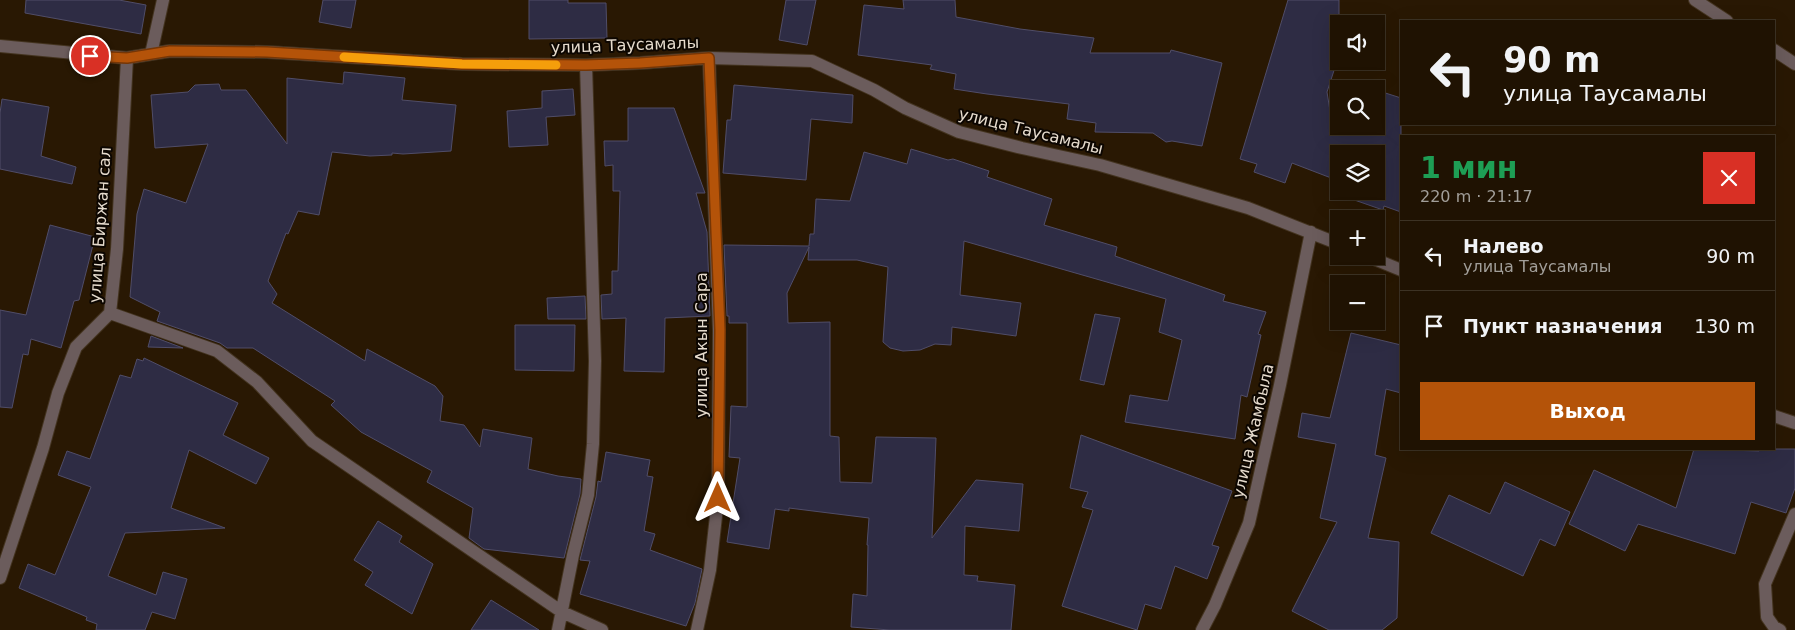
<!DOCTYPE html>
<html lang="ru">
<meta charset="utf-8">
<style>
body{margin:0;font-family:"DejaVu Sans",sans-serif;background:#2c2011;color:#f1f3f6;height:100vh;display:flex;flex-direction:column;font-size:19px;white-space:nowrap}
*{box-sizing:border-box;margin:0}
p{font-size:16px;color:#a19e99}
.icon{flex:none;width:28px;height:28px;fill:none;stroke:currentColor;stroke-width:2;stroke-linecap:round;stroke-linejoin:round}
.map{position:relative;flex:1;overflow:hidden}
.drawer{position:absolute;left:1400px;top:135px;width:375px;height:315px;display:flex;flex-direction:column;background:#1f1202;border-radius:0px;box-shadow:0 5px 20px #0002,0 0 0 1px #3c3224}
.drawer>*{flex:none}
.top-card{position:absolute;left:1400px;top:20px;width:375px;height:105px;border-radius:0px;box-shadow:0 5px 20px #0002,0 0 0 1px #3c3224;background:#1f1202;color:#f1f3f6;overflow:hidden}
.tools{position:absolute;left:1330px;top:15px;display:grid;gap:10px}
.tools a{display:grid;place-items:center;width:55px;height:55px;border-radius:0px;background:#1f1202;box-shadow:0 5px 20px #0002,0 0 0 1px #3c3224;font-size:25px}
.pin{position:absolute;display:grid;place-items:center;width:42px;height:42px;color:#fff;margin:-21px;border:2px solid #fff;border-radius:50%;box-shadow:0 1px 5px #0007}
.me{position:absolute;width:55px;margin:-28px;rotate:0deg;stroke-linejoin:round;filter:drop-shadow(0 0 4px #0008)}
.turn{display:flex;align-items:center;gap:18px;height:105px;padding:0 20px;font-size:22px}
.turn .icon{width:65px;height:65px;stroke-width:2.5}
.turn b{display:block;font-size:35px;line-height:42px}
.round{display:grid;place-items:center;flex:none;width:52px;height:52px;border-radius:0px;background:#2c2011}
.headline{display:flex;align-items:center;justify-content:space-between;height:85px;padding:0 20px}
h1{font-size:30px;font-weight:700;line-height:38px;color:#1e9e55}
.primary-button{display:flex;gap:10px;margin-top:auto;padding:10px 20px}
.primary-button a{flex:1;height:58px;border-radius:0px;background:#b45309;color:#fff;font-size:20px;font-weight:700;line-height:58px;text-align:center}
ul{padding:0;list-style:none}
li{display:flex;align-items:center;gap:15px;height:70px;padding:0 20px;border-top:1px solid #3c3224}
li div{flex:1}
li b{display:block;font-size:19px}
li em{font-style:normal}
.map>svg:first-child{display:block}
.building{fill:#2e2c44;stroke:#504d68}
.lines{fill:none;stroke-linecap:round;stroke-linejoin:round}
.minor-casing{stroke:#43331f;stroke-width:14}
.tertiary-casing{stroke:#43331f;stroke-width:14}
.minor{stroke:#6b5c5c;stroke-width:12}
.tertiary{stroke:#6b5c5c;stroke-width:12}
.route-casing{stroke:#753606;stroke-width:12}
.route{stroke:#b45309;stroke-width:9}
.slow{stroke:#f59e0b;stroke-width:9}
.labels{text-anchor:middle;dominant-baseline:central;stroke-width:4;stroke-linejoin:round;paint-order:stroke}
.street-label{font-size:16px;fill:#e6dbcd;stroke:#0c0601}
</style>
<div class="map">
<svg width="1795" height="630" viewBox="0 0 1795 630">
<rect width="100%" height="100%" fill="#291803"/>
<path class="building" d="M26 0H119L146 5 141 34 25 13Z
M323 0H356L351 28 319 22Z
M529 0H568V3H606L607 38 529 39Z
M786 0H816L807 45 779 40Z
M903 0H955L956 17 1020 29 1094 38 1090 53H1170L1171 50 1222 63 1202 146 1172 141 1166 142 1153 133 1095 132 1096 123 1067 119 1069 104 987 94 954 89 956 74 930 69 932 65 858 55 864 5 904 9Z
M1288 0H1339V55L1327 92 1330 111 1339 116V126H1359L1376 135V90L1401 98V212L1384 206 1383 210 1343 196 1345 191H1376V154H1339V181L1292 163 1285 183 1254 172 1257 164 1240 159Z
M344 72 405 78 402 100 456 105 451 151 403 154 392 153V155L370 156 332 152 319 215 298 211 288 234 286 233 268 281 277 294 272 303 365 361 367 349 435 386 443 396 440 421 464 425 480 447 483 429 532 438 528 469 558 476 581 479 580 494 564 558 484 549 469 538 473 508 427 482 432 471 361 432 331 405 335 401 253 348H227L220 343 157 321 160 312 130 297 137 214 144 189 186 203 208 144 155 148 151 95 188 92 195 85 219 84 221 90H246L287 144V78L343 84Z
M734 85 853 95 852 123 811 119 806 180 723 173 727 120H731Z
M573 89 575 115 546 117 548 145 509 147 507 111 542 108V91Z
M2 99 49 107 41 156 76 167 72 184 0 169V113Z
M628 108H674L705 193H696L707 232 710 316 665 318 664 372 624 371 626 318 602 319 601 295 612 294V271H618L620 191H613V165L605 166 604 141H628Z
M911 149 948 160 953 159 989 171 987 177 1052 199 1044 225 1117 247 1115 256 1225 295 1223 301 1266 312 1258 334 1261 335 1247 397 1241 395 1235 439 1125 422 1130 395 1168 401 1182 340 1159 332 1166 299 964 241 960 295 1021 303 1016 336 952 327 951 345 935 344 920 350 903 351 890 348 883 342 888 267 857 260H808L809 247 787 293 788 323 830 322V436L839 437 840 482 872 483 876 437 936 438 932 538 976 480 1023 484 1019 531 965 526 964 575 978 576 977 581 1015 585 1011 630H890L851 627 853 594 867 596 868 545H867L869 518 789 508V511L775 509 769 549 727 542 740 458 729 457 731 406 747 407V323H729V316H727L724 245 809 246 810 234H814L816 199 850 201 864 152 907 164Z
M50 225 95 237 79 300 74 301 61 348 31 339 28 355 23 354 12 408 0 407V310L26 315Z
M585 296 586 319H548L547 298Z
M1095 314 1120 318 1104 385 1080 380Z
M515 325H575L574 371 515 370Z
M1351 333 1401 345V393L1386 389 1375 455 1386 458 1368 538 1399 542 1397 618 1382 630H1329L1292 611 1337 522 1320 518 1336 444 1298 437 1302 413 1330 418Z
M151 336 183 348 148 347Z
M144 358 238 403 223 435 269 458 256 484 189 450 171 508 225 528 125 533 108 576 156 595 163 572 187 579 175 619 152 612 145 630H96L97 624 86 620 87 617 19 588 28 564 55 575 91 487 58 475 67 451 90 459 120 375 131 378 137 359 143 361Z
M1081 435 1232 491 1212 545 1219 547 1207 579 1175 566 1161 609 1145 604 1137 630 1062 606 1093 510 1082 507 1088 492 1070 488Z
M1694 449 1759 451 1760 449H1795V488L1786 513 1751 502 1735 554 1638 524 1625 551 1569 524 1594 470 1676 508Z
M606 452 650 460 647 476 653 477 644 531 655 534 650 550 702 569 695 603 686 626 580 594 590 561 580 560 596 497 598 481 601 482Z
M1505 482 1570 512 1555 546 1540 539 1523 576 1431 533 1449 495 1490 514Z
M378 521 402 536 399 542 433 564 412 614 365 585 373 572 354 560Z
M491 600 539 630H471Z"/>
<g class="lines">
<g class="minor-casing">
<path id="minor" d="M163 0 151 54 170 51 267 52 462 64 586 65 640 63 709 58 812 61 874 90 905 108 959 132 1022 148 1100 165 1248 208 1339 244
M0 46 127 58 117 249 110 313 76 347 58 393 43 448 0 578
M1367 256 1401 270
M110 313 217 351 257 382 312 441 562 612 602 630
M1774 416 1795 423
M558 630 573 555 588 495 593 444 595 361 586 65
M697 630 710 570 718 498 719 330 709 58
M1202 630 1215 605 1249 523 1280 385 1311 232
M1780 630 1774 627 1767 617 1765 584 1795 514"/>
</g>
<g class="tertiary-casing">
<path id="tertiary" d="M1695 0 1727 21
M1774 50 1795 64
M127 58 151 54"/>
</g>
<use href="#minor" class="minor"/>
<use href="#tertiary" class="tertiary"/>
</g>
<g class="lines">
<g class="route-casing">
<path id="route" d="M90 56 127 58 170 51 267 52 462 64 586 65 640 63 709 58 720 330 718 498"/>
</g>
<use href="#route" class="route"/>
<path class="slow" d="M344 57 462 64 556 65"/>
</g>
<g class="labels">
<g class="street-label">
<text transform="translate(625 45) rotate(-2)">улица Таусамалы</text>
<text transform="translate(1031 131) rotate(14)">улица Таусамалы</text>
<text transform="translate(100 225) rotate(-86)">улица Биржан сал</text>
<text transform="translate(701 345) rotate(-90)">улица Акын Сара</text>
<text transform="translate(1253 431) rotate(-77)">улица Жамбыла</text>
</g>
</g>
</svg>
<div class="tools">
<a><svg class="icon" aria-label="sound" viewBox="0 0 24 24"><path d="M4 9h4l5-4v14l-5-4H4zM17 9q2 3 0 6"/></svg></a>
<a><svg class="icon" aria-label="search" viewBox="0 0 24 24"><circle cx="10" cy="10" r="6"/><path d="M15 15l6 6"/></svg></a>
<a><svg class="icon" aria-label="layers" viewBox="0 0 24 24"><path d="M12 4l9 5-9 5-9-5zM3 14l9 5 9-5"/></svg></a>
<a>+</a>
<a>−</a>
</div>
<div class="pin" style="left:90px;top:56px;background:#d93025"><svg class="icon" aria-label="arrive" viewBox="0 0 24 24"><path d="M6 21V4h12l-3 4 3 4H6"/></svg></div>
<svg class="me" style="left:718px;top:498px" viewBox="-20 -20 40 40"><path d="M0-17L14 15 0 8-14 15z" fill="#b45309" stroke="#fff" stroke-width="4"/></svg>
<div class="top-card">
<div class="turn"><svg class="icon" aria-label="left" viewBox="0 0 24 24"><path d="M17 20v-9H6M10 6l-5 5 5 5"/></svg><div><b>90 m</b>улица Таусамалы</div></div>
</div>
<section class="drawer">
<div class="headline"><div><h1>1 мин</h1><p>220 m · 21:17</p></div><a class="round" style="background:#d93025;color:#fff"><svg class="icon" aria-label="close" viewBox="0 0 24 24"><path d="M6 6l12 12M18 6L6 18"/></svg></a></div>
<ul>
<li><svg class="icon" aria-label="left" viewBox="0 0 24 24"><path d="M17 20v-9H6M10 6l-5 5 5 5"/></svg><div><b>Налево</b><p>улица Таусамалы</p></div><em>90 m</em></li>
<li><svg class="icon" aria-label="arrive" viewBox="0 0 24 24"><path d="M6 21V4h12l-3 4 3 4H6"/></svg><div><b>Пункт назначения</b></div><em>130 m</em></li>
</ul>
<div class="primary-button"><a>Выход</a></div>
</section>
</div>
